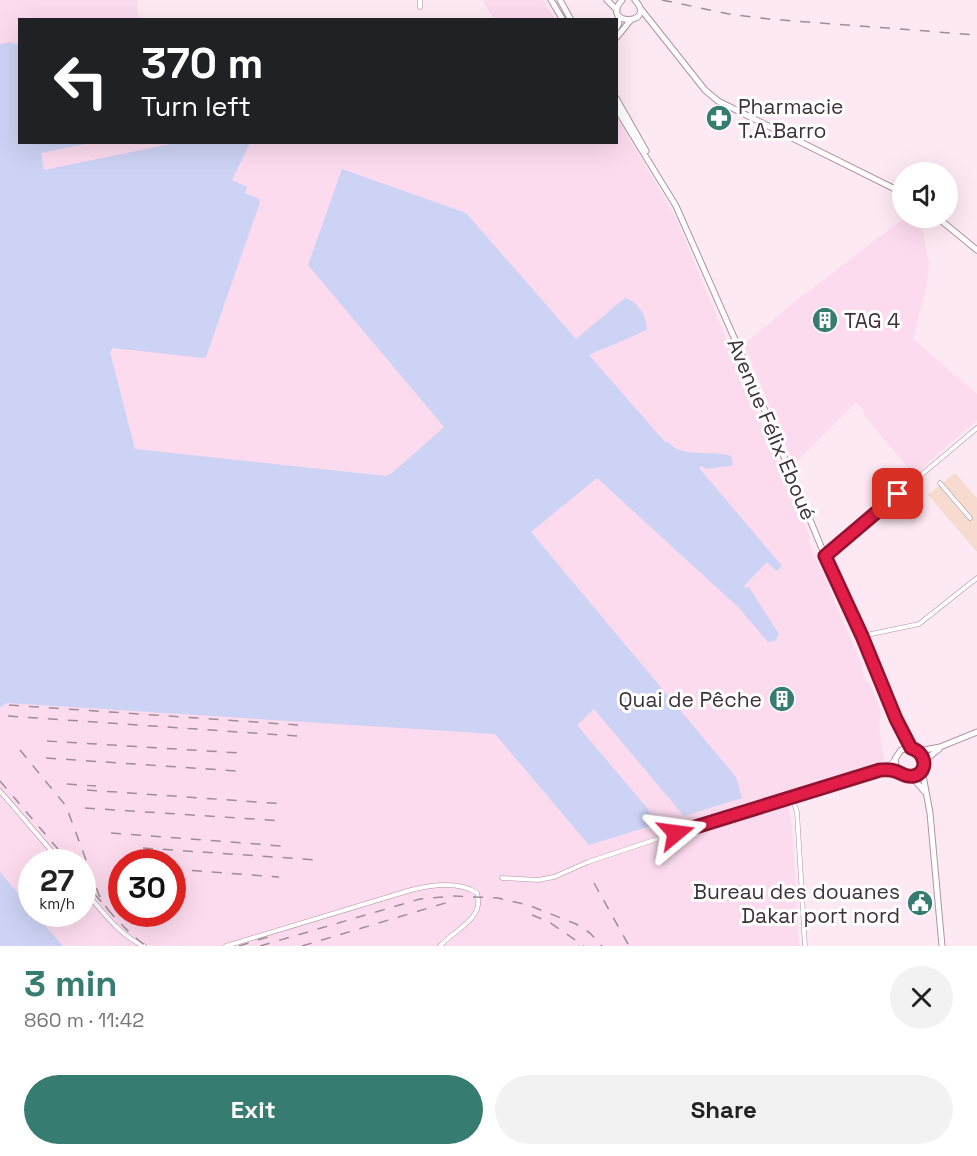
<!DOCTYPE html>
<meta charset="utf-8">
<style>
body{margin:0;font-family:"Space Grotesk",sans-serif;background:#f2f2f2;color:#222;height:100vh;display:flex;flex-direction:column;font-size:22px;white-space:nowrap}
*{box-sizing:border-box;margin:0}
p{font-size:20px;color:#767676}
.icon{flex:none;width:33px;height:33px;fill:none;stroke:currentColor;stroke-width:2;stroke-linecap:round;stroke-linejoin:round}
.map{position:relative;height:946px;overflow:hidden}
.drawer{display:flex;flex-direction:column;background:#fff;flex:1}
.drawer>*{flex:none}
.hud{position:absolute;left:18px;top:18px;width:600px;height:126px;border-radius:0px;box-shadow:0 6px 24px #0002;background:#202124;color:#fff;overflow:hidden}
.fabs{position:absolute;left:892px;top:162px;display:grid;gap:12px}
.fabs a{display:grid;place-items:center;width:66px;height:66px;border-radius:50%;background:#fff;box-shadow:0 6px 24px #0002;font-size:30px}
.speed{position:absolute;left:18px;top:849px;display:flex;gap:12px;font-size:30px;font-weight:700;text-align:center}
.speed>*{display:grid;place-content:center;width:78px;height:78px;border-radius:50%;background:#fff;box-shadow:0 6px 24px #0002;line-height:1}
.speed small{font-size:15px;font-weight:400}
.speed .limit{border:9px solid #d22;background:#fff;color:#111}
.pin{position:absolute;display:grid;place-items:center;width:51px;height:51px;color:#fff;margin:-26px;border-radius:12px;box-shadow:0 3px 9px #0006}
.me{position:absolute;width:66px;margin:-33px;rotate:74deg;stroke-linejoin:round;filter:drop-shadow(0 0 4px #0008)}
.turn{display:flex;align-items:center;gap:21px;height:126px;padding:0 24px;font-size:27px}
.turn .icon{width:78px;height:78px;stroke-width:2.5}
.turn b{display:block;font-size:42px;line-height:51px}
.round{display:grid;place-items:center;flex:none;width:63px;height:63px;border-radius:32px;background:#f2f2f2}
.overview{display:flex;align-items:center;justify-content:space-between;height:102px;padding:0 24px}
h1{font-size:36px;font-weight:700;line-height:45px;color:#377c70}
.cta{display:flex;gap:12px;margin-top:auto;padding:12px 24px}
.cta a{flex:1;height:69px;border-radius:36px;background:#377c70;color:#fff;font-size:24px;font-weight:700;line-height:69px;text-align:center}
.cta a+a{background:#f2f2f2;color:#222}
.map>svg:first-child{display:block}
.built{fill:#fcdbee;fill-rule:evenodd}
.green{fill:#f7dbcf}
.water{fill:#cdd3f4}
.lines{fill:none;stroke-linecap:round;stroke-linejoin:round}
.street-casing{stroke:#b192a4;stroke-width:5}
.secondary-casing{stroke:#b192a4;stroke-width:7}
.street{stroke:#fff;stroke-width:4}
.secondary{stroke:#fff;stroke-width:5}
.rail{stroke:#9d8d96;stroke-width:1.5;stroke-dasharray:10 10;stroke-linecap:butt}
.route-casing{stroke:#92132f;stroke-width:15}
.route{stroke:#e11d48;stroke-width:10}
.labels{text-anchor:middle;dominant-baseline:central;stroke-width:6;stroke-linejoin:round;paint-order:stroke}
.poi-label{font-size:21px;fill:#3e3139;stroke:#fff;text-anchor:start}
.street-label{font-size:21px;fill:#3e3139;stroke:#fff}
</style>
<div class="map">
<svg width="977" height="946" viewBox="0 0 977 946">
<rect width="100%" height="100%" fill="#fde9f4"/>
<path class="built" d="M0 0H137L138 19 20 20V142H616L617 118 673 212 810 538 808 540 863 667 862 671 866 682 870 684 881 712 879 728 885 765 786 795 792 826 799 946H0ZM32 862H82V914H32ZM122 862H172V914H122Z
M482 0H543L555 19H494Z
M904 218H920L929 262 927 285 913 339 977 394V420L914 475 863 414 865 412 856 402 794 464 744 345 788 307Z"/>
<path class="green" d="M955 473 977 498V552L928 495Z"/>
<path class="water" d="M12 42 13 44 19 43 20 142 90 143 41 153 44 170 175 143H250L232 180 247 187 245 193 259 199 260 202 206 357 203 358 113 348 110 352 135 449 386 476 392 473 444 427 308 265 342 169 466 213 576 339 625 298C638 302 647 316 647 330L589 355 665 442H668C680 458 712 450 731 456L733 464 731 466 706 469 702 466 699 468 782 566 777 571 767 562 744 586 746 588 749 587 779 634 775 641 768 642 738 607 597 478 531 532 736 777 742 798 684 816 594 709 577 725 648 809 654 825 589 845 495 734 7 703 0 708V44Z
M0 872 31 909 32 914H35L63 946H0Z"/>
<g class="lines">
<g class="street-casing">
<path id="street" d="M420 7V0
M940 483 970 518
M825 556 977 428
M862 636 919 624 977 578
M0 791 61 862
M792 798 797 812 805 946
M676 833 880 770 889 766 895 759
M502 878 538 880 554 877 588 862 672 834
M82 888C101 909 118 935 144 946
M226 946 411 890C431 885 459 881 477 893 485 919 455 929 440 946"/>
</g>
<g class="secondary-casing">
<path id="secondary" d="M551 0 563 20
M560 0 571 20
M607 0 617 10
M622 0C599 26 658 26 635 0
M640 8 705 90 718 101 903 193
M616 29 619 23 618 16
M616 38 630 21
M616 98 646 151
M616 108 676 206 744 360 825 556 862 636 896 719 909 745 919 751 923 756V766L918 774 907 777 897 771 895 759 901 750 911 748
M938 218 977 250
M919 751 940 747 977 732
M924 761 939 749
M922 770 930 813 942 946
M912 777 924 791"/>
</g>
<use href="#street" class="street"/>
<use href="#secondary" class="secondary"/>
<path class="rail" d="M662 0 729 14 769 19 977 35
M9 705 298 725
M8 716 297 736
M47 741 239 753
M20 750 66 806 99 895 108 910
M46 758 237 771
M0 781 69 862
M67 784 96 786
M87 790 286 804
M85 808 284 821
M111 833 282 846
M143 848 318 860
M172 869 279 877
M82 879C102 902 121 928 146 946
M594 883 629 946
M532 915 549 922 584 946
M239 946 268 937
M260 946 420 899 453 896 498 898 528 905 576 924 590 933 602 946
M302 946 452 901"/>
</g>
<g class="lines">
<g class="route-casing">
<path id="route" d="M676 833 880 770C885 770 890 769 895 771 902 773 906 778 914 776 930 771 925 752 911 748L896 719 862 636 825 556 898 494"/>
</g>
<use href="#route" class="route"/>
</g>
<defs>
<g id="pharmacy-disc" transform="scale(1.35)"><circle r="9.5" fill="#377c70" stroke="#fff"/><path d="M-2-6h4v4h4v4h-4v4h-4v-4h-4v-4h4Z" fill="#fff"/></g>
<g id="building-disc" transform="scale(1.35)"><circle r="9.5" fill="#377c70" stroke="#fff"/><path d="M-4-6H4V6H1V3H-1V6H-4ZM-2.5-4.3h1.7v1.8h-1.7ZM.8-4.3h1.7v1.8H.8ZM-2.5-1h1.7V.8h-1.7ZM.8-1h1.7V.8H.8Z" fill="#fff"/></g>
<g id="civic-disc" transform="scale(1.35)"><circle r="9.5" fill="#377c70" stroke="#fff"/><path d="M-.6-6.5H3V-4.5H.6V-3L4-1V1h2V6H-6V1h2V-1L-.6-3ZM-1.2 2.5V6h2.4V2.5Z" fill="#fff"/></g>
</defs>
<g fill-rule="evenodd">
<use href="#pharmacy-disc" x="719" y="118"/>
<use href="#building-disc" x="825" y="320"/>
<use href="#building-disc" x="782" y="699"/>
<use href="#civic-disc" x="920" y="903"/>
</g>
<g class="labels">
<g class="poi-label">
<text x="738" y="106">Pharmacie<tspan x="738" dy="24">T.A.Barro</tspan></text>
<text x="844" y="320">TAG 4</text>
<text x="762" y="699" text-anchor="end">Quai de Pêche</text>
<text x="900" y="891" text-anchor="end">Bureau des douanes<tspan x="900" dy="24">Dakar port nord</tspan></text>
</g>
<g class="street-label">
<text transform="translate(772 429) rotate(67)">Avenue Félix Eboué</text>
</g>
</g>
</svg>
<div class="fabs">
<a><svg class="icon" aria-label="sound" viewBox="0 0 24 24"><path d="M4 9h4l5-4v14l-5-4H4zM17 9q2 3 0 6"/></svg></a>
</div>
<div class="speed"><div>27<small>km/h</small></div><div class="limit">30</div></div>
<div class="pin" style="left:898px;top:494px;background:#d93025"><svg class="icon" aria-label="arrive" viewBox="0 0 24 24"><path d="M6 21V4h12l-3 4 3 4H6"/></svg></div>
<svg class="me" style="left:676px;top:833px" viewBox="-20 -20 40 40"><path d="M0-17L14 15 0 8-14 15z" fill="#e11d48" stroke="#fff" stroke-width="4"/></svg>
<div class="hud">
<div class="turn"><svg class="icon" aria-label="left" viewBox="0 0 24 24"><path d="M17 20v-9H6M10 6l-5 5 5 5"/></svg><div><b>370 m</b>Turn left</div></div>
</div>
</div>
<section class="drawer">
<div class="overview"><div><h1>3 min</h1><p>860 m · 11:42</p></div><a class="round"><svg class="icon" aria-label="close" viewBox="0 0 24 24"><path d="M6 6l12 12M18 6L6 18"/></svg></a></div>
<div class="cta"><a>Exit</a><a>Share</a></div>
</section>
